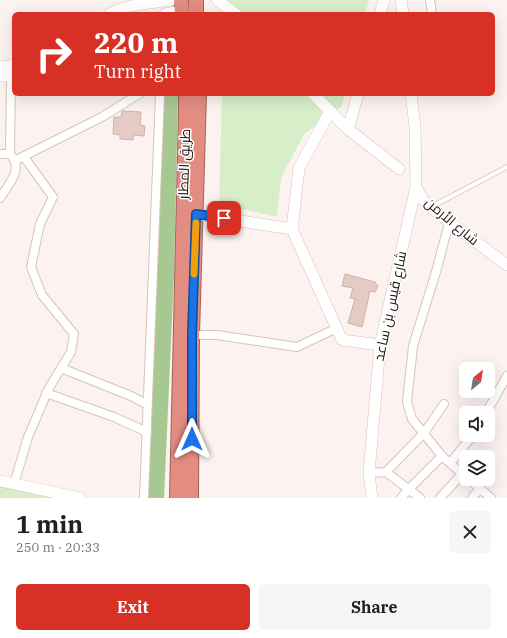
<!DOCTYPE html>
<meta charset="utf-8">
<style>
body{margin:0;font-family:"IBM Plex Serif",Cairo,serif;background:#f6f6f6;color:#202124;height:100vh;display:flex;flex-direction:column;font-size:15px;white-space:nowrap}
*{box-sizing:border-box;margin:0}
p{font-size:13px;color:#757577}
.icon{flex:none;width:22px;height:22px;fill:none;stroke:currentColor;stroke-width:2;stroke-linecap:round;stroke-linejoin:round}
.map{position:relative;height:498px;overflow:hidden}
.side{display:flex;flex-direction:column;background:#fff;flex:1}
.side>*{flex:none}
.banner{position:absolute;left:12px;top:12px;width:483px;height:84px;border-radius:6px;box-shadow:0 4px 16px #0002;background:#d93025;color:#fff;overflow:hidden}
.needle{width:26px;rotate:30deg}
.fabs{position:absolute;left:459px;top:362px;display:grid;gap:8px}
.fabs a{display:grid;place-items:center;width:36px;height:36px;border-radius:6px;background:#fff;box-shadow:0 4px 16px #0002;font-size:20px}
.pin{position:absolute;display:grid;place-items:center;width:34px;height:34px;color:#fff;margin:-17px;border-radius:8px;box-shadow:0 2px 6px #0006}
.me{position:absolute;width:44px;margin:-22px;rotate:0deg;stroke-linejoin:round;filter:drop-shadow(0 0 3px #0008)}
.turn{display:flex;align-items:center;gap:14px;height:84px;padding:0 16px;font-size:18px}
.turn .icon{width:52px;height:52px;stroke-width:2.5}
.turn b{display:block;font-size:28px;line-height:34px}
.round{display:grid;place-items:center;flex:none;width:42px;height:42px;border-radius:6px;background:#f6f6f6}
.overview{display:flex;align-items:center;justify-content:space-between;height:68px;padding:0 16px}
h1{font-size:24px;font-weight:800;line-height:30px}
.action{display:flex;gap:8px;margin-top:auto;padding:8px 16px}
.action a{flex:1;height:46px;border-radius:6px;background:#d93025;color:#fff;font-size:16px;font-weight:800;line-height:46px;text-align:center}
.action a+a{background:#f6f6f6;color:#202124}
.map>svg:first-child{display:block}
.green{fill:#d7eec9}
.forest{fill:#a8c892}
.building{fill:#e4ccc5;stroke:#cbb4ad}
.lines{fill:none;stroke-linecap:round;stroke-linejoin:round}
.lane-casing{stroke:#d9c2ba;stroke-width:5.5}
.street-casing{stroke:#d9c2ba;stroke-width:10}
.secondary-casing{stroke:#d9c2ba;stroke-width:12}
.highway-casing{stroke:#9d635a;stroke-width:16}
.lane{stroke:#fff;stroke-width:4}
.street{stroke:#fff;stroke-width:8}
.secondary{stroke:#fff;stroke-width:11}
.highway{stroke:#e38d82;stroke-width:14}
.route-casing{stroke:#114b97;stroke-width:10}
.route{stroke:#1a73e8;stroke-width:7}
.slow{stroke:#f59e0b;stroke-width:7}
.labels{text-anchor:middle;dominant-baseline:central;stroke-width:3;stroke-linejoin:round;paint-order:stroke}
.street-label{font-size:14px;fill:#1c1411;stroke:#fff}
</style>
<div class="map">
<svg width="507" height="498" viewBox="0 0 507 498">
<rect width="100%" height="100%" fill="#fcf2ef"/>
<path class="green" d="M225 0H369L365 14H225Z
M222 94H345L341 107 304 134 281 178 277 217 219 204Z
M2 482 67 498H0V488Z"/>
<path class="forest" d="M160 94H178L174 275 164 498H144Z"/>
<path class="building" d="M122 111 141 112 140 125 145 126 144 136 134 135 133 140 120 139V135L113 134 114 117H121Z
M345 274 375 282 378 286 375 292 370 291 362 327 348 323 355 299 350 298 353 288 342 286Z"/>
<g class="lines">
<g class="lane-casing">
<path id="lane" d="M431 207 507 167"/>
</g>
<g class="street-casing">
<path id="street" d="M430 0 432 14
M0 154H10
M16 160 102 117 139 94
M0 198C9 184 24 169 10 154L11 76 9 71
M449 223 436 272 413 346 407 402 412 419 442 456 466 477
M192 335H217L297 347 337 328
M61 368 131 396 148 405
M46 393 114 417 147 432
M486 413 507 376
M451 462 473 435
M386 472 424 433 444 404
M369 473 386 472 420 498
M469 479 491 498
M14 484 28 437 49 388 71 352 74 334 42 295 31 267 40 224 53 197 24 157
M144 498 160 94
M401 498 409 489 442 456
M440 498 462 474
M472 498 480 488"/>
</g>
<g class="secondary-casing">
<path id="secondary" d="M217 0 236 14
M401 0 403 14
M109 14C127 4 151 3 171 0
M165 14 182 11
M380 14 384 0
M0 66 7 67 14 64
M0 76H11L14 75
M313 94 330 111
M358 94 348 129 330 111 299 168 292 229 342 340 380 345
M411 94 415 127 416 187 423 200 440 215 507 265
M348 129 399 169
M196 214 292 229
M0 481 80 498
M372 498 369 473 380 345 416 187"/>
</g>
<g class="highway-casing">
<path id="highway" d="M181 0 182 14
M196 0V14
M177 498 186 110V94
M191 498 192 335 199 94"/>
</g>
<use href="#lane" class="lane"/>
<use href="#street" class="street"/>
<use href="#secondary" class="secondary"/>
<use href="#highway" class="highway"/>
</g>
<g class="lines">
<g class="route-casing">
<path id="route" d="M192 439V335L196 214 224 218"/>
</g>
<use href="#route" class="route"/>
<path class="slow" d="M194 274 196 223"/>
</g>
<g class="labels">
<g class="street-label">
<text transform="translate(184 164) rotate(-88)">طريق المطار</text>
<text transform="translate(452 221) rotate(40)">شارع الأرمن</text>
<text transform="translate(390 306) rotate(-78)">شارع قيس بن ساعد</text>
</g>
</g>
</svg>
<div class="fabs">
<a><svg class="needle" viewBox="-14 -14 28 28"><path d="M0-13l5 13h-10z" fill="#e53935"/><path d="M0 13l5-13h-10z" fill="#757577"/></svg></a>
<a><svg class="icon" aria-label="sound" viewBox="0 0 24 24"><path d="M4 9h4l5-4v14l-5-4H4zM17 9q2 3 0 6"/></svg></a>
<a><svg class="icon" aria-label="layers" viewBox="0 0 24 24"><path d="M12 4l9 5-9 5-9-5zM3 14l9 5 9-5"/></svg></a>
</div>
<div class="pin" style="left:224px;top:218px;background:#d93025"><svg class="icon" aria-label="arrive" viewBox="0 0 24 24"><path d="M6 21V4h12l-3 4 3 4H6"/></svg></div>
<svg class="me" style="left:192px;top:439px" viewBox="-20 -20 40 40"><path d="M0-17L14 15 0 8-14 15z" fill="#1a73e8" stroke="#fff" stroke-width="4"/></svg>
<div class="banner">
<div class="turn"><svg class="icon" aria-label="right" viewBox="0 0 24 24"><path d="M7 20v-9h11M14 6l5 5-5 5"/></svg><div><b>220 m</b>Turn right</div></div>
</div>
</div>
<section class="side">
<div class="overview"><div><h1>1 min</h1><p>250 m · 20:33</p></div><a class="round"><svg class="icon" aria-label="close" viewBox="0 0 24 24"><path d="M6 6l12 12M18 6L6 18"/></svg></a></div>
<div class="action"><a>Exit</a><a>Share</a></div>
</section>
